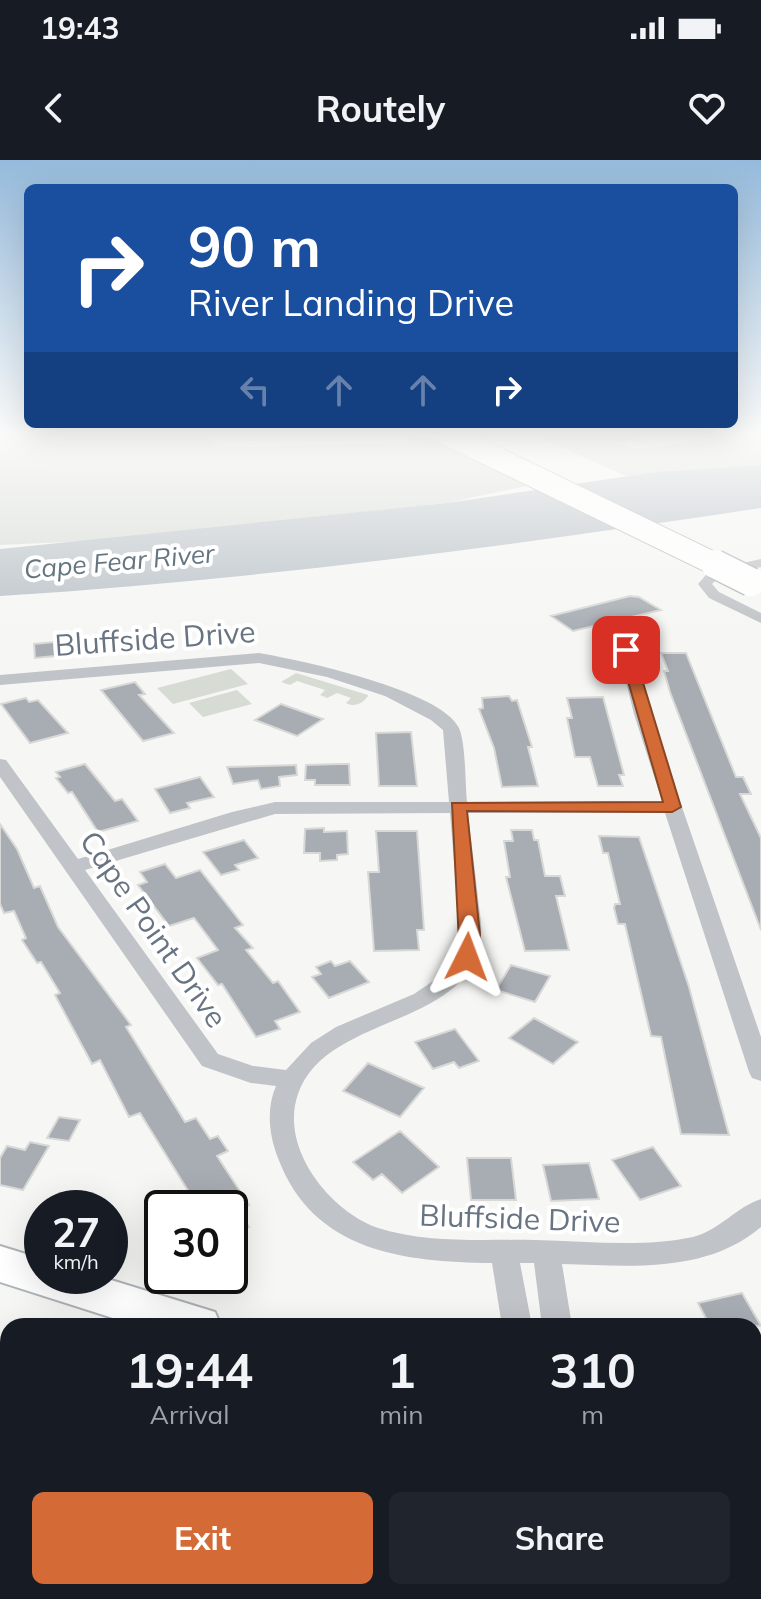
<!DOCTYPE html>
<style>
body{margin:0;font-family:Mulish,sans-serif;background:#20242c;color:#f1f3f6;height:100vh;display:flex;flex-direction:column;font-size:30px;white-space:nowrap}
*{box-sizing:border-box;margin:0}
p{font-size:26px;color:#9ea1a6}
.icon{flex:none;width:44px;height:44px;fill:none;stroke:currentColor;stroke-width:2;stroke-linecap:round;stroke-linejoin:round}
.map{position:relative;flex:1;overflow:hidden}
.details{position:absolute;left:0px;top:1158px;width:762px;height:282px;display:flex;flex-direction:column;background:#171b24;border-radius:24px 24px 0 0;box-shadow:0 8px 32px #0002}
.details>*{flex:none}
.hud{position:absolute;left:24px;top:24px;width:714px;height:244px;border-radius:12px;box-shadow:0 8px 32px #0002;background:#1a4fa0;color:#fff;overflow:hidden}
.speed{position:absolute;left:24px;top:1030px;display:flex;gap:16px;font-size:40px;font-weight:700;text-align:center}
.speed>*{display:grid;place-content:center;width:104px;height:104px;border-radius:50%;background:#171b24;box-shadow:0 8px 32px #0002;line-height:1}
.speed small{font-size:20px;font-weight:400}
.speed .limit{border:4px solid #111;border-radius:12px;background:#fff;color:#111}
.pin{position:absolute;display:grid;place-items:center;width:68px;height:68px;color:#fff;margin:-34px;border-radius:16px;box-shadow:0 4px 12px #0006}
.me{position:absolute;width:88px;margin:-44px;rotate:3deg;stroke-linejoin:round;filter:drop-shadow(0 0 6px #0008)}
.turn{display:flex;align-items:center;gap:28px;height:168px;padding:0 32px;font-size:36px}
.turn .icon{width:104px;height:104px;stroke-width:2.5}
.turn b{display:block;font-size:56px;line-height:68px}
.lanes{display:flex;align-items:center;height:76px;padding:0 32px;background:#0003;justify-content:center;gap:40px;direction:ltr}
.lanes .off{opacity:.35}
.eta{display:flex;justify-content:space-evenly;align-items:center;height:136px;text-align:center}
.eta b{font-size:48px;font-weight:700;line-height:56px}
.action{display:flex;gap:16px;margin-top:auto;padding:16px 32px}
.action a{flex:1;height:92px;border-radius:12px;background:#d46b37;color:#fff;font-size:32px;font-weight:700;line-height:92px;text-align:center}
.action a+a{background:#20242c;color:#f1f3f6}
.status{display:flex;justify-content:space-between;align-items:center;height:56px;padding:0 40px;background:#171b24;direction:ltr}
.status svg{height:22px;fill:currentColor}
header{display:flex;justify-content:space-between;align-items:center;height:104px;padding:0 32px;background:#171b24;font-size:36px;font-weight:700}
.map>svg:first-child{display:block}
.green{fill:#d6dbd4}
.water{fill:#bac2c8}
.building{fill:#a7adb3;stroke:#d8d8d7;stroke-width:2}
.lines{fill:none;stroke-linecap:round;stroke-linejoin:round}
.secondary-casing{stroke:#b0b5ba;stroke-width:4}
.street{fill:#c0c3c7;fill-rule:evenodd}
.secondary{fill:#fff;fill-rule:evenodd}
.highway-bridge-far1-casing{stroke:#b3b6b9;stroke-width:24;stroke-linecap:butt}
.highway-bridge-casing{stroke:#b3b6b9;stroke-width:31;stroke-linecap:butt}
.highway-bridge-far1{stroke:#fff;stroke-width:22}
.highway-bridge{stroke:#fff;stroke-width:28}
.route{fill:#d46b37;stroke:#8a4624;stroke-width:2}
.labels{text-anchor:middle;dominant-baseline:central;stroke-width:8;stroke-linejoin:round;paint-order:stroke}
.far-water-label{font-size:26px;font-style:italic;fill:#64757f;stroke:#fff}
.street-label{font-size:30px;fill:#687482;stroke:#fff}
</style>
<div class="status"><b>19:43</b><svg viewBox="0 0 49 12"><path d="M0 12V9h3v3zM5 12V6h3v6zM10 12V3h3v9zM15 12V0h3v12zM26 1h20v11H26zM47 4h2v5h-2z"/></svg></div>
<header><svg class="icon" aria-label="back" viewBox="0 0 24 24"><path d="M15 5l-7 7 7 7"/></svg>Routely<svg class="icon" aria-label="heart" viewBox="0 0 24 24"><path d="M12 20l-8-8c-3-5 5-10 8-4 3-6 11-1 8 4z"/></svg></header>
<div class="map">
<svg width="761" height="1439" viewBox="0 0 761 1439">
<rect width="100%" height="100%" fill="#f6f7f4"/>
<path class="green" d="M0 272H207L212 274 216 288 413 282 459 286 536 324 447 343 87 381 0 385Z
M526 272 600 276 673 272 619 283C639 299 704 275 729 272 740 271 751 272 761 272V305L626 316Z
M231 509 248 524 173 544 157 528Z
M296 513 368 535V536C363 543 355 548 346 543L351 538 337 533 327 538 320 535 325 530 297 521 290 525 281 522Z
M237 530 252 544 203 557 189 543Z"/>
<path class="water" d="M761 305V348C508 386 256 420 0 436V389L447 343 656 312Z"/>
<path class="building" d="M630 436 639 437 661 450 573 471 551 456Z
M54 482 55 496 35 498 34 484Z
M661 493H686L736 617H743L751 634H740L761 678V770L670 532 664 511H668Z
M135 522 145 534 139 535 174 573 143 581 101 530Z
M509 536 512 541 517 540 532 587H528L538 626 502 627 494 588 479 549 483 548 482 538Z
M603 537 624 615H619L623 626H598L590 597H575L567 558H572L567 538Z
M26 538 29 542 38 540 68 573 30 583 1 544Z
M281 544 323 559 297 576 255 560Z
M411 572 417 626H379L376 573Z
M85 604 115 641 122 639 138 661 98 672 72 632 68 633 56 618 60 617 56 612Z
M339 604H349L350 625H315V620H305L306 605Z
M296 605 297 615 279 617 280 626 261 629 258 620 233 624 227 607Z
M200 617 214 637 187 643 190 648 170 653 155 629Z
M0 664 17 689 34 728 40 726 58 767 131 865 126 867 185 962 196 958 210 979 218 976 228 991 217 996 249 1045 238 1050 249 1067 230 1076V1048H166L192 1037 140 953 129 957 100 900 92 904 55 835 60 833 41 802 37 803 22 780 26 778 14 751 4 753 0 744Z
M324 668V672L347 671 348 694 337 695V700L320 701V693H304L305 669Z
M511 670H532L534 680H538L545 716H560L565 736H556L569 790 525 791 506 717H510L504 681H513Z
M376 671H417L424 770H417L419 790 374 791 368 712H379Z
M599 676 639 677 689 827 729 975 681 974 661 877 651 876 625 764H618L614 748 615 744H620L608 693H603Z
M244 680 258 698 235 705 239 710 221 715 203 692Z
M165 704 176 718 200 710 243 765 235 768 253 788 246 790 273 823 278 821 300 852 275 861 280 869 256 877 222 824 218 825 197 798 218 790 194 758 169 766 138 725 147 722 140 712Z
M331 801 335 806 350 801 369 822 329 838 312 817 321 814 316 807Z
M511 805 550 816 535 842 496 830Z
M534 858 578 882 553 904 509 878Z
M455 869 479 901 459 908 454 902 433 909 415 882Z
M368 903 424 928 400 957 343 931Z
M59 957 80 960 69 981 47 978Z
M400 971 439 1007 402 1033 382 1014 373 1020 353 1002Z
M30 982 49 986 23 1030 0 1025V998L7 986 25 990Z
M653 987 681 1026 640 1040 612 1000Z
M467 998H511L516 1040H471Z
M589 1003 599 1039 551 1041 543 1005Z
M742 1133 761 1166H710L698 1143Z"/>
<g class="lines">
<g class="secondary-casing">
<path id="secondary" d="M0 1086 42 1099V1116H98L215 1152 221 1166H138L0 1122Z
M754 1321 761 1323V1373L754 1371Z"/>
</g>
<path class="street" d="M395 272 459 281 484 272H496C472 295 421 291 395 272Z
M761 399V407L720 416 712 424 719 432 761 453V463L709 438 698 424 710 410Z
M626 485 634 490 650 554 761 877V921L752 918 749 912 665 653H468C471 681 475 709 478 738 479 749 482 762 481 774 475 869 326 852 298 934 279 988 330 1051 378 1068 428 1084 484 1079 535 1080 587 1081 641 1088 693 1077 720 1070 736 1047 761 1039V1067C706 1114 629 1106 562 1104L572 1166H542L534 1103H520L532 1166H502L492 1103C404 1102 313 1092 278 998 269 975 266 949 276 926L251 923 202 906 0 617V599L6 600 78 699 232 652 275 642H449L443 570 431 560 385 536 327 517 259 503 0 525V515L259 493C300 500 441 530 459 568 466 584 465 624 467 642L662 641 634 554 618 490ZM450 653 460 775 451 802 436 819 414 834 336 867 311 883 286 910 253 906 218 894 85 710 275 654Z"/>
<use href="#secondary" class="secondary"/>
<g class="highway-bridge-far1-casing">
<path id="highway-bridge-far1" d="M447 274 719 406"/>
</g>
<g class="highway-bridge-casing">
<path id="highway-bridge" d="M715 404 751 422"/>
</g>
<use href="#highway-bridge-far1" class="highway-bridge-far1"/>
<use href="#highway-bridge" class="highway-bridge"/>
</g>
<linearGradient id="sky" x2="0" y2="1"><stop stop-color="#95badb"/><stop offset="0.58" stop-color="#fbfbfa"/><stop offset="1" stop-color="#fbfbfa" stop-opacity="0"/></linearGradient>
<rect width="761" height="473" fill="url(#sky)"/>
<path class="route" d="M626 486 633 490 681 647 672 652 467 651 480 775 474 802H460L452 643 663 642 619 490Z"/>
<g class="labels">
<g class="far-water-label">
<text transform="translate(119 401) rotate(-5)">Cape Fear River</text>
</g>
<g class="street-label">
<text transform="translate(155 478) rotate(-4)">Bluffside Drive</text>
<text transform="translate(154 769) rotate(55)">Cape Point Drive</text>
<text transform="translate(520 1058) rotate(2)">Bluffside Drive</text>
</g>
</g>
</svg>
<div class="speed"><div>27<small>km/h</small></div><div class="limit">30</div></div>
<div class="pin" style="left:626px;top:490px;background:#d93025"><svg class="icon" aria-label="arrive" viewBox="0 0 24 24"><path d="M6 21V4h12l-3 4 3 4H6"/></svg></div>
<svg class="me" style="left:467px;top:797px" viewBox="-20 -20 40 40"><path d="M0-17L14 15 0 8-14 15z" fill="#d46b37" stroke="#fff" stroke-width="4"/></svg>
<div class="hud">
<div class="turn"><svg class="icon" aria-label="right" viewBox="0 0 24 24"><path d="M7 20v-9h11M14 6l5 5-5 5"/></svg><div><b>90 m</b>River Landing Drive</div></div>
<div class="lanes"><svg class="icon off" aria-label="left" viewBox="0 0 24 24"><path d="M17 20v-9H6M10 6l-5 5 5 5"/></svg><svg class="icon off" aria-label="ahead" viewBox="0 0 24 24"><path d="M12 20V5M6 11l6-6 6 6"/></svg><svg class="icon off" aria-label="ahead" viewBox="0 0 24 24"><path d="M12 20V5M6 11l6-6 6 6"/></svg><svg class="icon" aria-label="right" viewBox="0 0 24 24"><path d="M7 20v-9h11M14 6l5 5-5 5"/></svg></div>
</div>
<section class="details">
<div class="eta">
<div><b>19:44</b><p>Arrival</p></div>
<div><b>1</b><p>min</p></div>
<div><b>310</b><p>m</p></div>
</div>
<div class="action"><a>Exit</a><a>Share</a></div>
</section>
</div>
